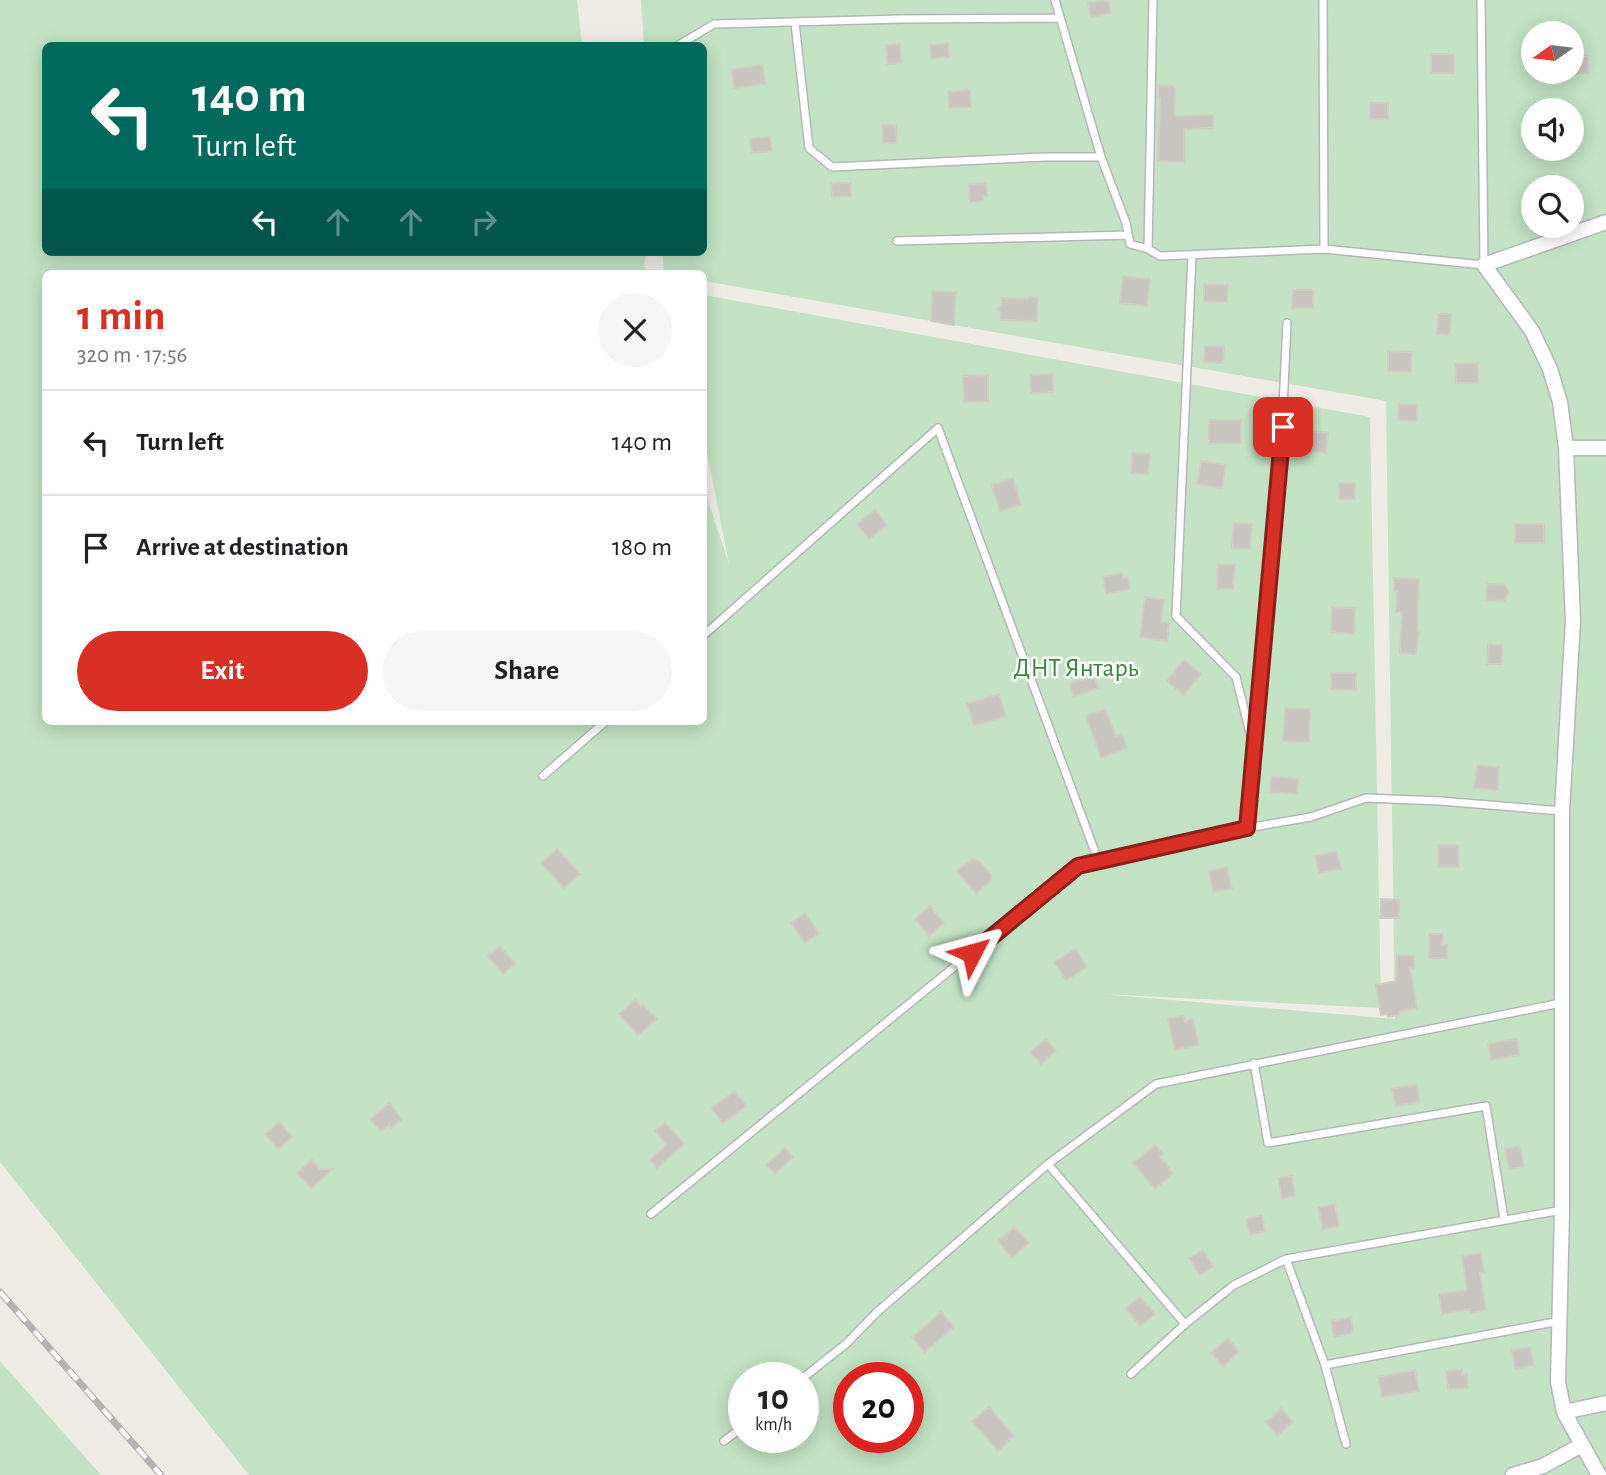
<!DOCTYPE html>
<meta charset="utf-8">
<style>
body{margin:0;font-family:"Alegreya Sans",sans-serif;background:#f6f6f6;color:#202124;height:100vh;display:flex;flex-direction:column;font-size:26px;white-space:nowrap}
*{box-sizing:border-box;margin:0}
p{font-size:23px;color:#757577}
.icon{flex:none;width:38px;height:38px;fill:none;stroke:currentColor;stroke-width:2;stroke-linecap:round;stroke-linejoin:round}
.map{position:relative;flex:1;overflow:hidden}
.details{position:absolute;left:42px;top:270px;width:665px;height:455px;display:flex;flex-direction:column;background:#fff;border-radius:10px;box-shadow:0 4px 18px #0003}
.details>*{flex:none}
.hud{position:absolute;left:42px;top:42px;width:665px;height:214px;border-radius:10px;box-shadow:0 4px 18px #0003;background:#00695c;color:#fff;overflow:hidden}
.needle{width:46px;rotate:256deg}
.buttons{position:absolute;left:1521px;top:21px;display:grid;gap:14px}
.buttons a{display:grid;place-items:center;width:63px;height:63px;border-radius:50%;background:#fff;box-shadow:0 4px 18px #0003;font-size:35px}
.speed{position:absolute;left:728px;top:1362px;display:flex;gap:14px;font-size:35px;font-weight:700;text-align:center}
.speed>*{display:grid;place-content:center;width:91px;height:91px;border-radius:50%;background:#fff;box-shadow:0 4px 18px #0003;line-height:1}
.speed small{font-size:18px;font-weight:400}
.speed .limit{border:10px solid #d22;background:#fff;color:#111}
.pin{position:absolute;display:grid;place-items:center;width:60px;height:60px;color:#fff;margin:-30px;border-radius:14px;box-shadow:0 4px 10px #0006}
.me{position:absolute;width:77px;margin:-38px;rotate:51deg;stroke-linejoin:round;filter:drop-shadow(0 0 5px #0008)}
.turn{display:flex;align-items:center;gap:24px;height:147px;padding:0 35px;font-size:32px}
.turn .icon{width:91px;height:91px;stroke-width:2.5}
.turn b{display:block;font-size:49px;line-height:60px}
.lanes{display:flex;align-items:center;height:66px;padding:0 35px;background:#0003;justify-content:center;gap:35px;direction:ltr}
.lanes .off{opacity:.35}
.round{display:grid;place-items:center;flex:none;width:74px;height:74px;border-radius:37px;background:#f6f6f6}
.headline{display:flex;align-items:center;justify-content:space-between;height:119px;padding:0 35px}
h1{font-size:42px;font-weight:700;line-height:52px;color:#d93025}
.primary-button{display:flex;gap:14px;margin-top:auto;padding:14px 35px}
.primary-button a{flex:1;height:80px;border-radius:42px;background:#d93025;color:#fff;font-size:28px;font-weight:700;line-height:80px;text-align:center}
.primary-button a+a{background:#f6f6f6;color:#202124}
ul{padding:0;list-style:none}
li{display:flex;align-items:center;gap:21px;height:105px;padding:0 35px;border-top:2px solid #e0e0e0}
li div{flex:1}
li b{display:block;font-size:26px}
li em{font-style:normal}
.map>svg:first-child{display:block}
.green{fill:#c3e3c4;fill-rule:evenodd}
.building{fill:#c9c6c2;stroke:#d2cec3;stroke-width:2}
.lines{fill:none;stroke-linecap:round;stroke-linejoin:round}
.service-casing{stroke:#b5b6ba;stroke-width:10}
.minor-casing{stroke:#b5b6ba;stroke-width:17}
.service{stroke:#fff;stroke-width:7}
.minor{stroke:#fff;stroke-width:14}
.rail-casing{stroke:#b3b3b4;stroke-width:7}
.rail{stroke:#fff;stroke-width:4.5;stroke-dasharray:13;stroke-linecap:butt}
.route-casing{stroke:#8d1f18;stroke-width:18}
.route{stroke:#d93025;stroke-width:12}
.labels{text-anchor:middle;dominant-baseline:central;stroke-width:5;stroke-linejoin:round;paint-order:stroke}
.park-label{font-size:26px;fill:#3c8341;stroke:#fff}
</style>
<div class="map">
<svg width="1606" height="1475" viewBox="0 0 1606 1475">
<rect width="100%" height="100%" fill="#eeece4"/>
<path class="green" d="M0 0H577L582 45 46 46V252H647L644 263 646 273H46V721H704V489L729 564 704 437V295L1370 417 1381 1008 1101 994 1395 1019 1386 401 704 281V273H664L662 252H704V46L644 45 641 0H1606V1475H249L0 1162ZM1533 33H1572V72H1533ZM1533 110H1572V149H1533ZM1533 187H1572V226H1533ZM744 1377H803V1437H744ZM849 1377H908V1437H849Z
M0 1361 101 1475H0Z"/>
<path class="building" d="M1108 0 1111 13 1091 17 1088 3Z
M948 43 949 57 931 59 930 45Z
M900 44 901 63 887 64 886 45Z
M1431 54H1454V73H1431Z
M1572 56H1588V73H1574V67H1572Z
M763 65 765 84 734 88 732 69Z
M1158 85 1175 86 1174 114 1176 116 1213 115V128L1184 129V162L1158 161 1160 98H1158Z
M970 90 971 107 949 108 948 92Z
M1370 103H1388V119H1370Z
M882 125H896L897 143H883Z
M770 137 772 151 752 153 750 139Z
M837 183H851V196L832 197 831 184Z
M986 183 987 196H983V201L970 202 969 184Z
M1123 276 1150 279 1147 306 1120 303Z
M1204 284 1228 285 1227 302 1204 301Z
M1293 290H1313V308H1292Z
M932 291 956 292 954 325 931 321Z
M1030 297H1038L1037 321 1001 320V312L997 309 1001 305 1002 298 1027 299Z
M1438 314H1451L1450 335 1437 334Z
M1205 346 1224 347 1223 363 1204 362Z
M1388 351 1412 352 1411 372 1388 371Z
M1478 363V383H1456L1455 364Z
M1053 374V392L1031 393 1030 375Z
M988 375V401L964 402 963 376Z
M1399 404 1417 405V421L1398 420Z
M1209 420H1241V443L1209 444Z
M1303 430 1328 433 1326 453 1301 450Z
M1132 453 1150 454 1148 474 1131 473Z
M1201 461 1226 465 1222 488 1197 484Z
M1013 478 1021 505 1000 511 992 485Z
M1339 483H1355V499H1339Z
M875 510 887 525 869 539 857 524Z
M1234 523 1252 524 1250 549 1232 548Z
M1515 524H1544V543H1515Z
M1218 564 1235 565 1233 589H1217Z
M1122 573 1123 578 1128 577 1130 589 1106 594 1103 577Z
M1394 578 1419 579 1417 631 1419 632 1416 654 1400 653 1402 612H1396L1397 591H1394Z
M1487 584 1505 585 1509 593 1504 601 1486 600Z
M1145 597 1164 600 1161 622 1169 623 1167 641 1140 637Z
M1332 607 1355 608 1354 634 1331 632Z
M1488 644 1502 645 1501 664H1487Z
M1184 660 1201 674 1184 695 1167 681Z
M1331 673H1356V690L1331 689Z
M1094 676 1099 688 1074 696 1070 684Z
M999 694 1006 716 974 726 967 704Z
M1285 708 1310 709 1309 742 1283 741Z
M1105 709 1116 736 1122 734 1127 748 1101 758 1086 716Z
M1477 765 1499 767 1498 790 1474 788Z
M1271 777 1298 779 1297 794 1270 792Z
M1438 845H1458L1459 867H1438Z
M557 849 580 874 564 888 541 863Z
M1337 851 1341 869 1319 873 1315 856Z
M972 859 979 861 991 874V881L976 894 957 871Z
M1227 867 1232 889 1213 892 1209 871Z
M1381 899 1399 900V918H1380Z
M930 906 944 923 929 936 915 919Z
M805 913 819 933 805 943 791 923Z
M1429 934H1443L1442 945H1447V958H1429Z
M500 946 515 964 503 974 488 956Z
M1076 949 1087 967 1066 980 1054 962Z
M1397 955 1414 956V969L1410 968 1417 1008 1399 1012V1015L1388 1017 1387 1014 1381 1015 1376 985 1396 981Z
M635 1000 640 1006 643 1004 657 1019 638 1035 619 1014Z
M1183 1016 1185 1021 1193 1019 1199 1045 1175 1050 1168 1019Z
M1046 1039 1056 1051 1041 1064 1030 1052Z
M1517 1039 1519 1055 1491 1060 1488 1044Z
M1417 1084 1420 1102 1396 1106 1392 1089Z
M735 1091 746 1106 723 1123 712 1108Z
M389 1103 402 1119 391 1128 389 1124 380 1131 370 1119Z
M279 1122 292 1137 278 1149 265 1134Z
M665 1122 684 1144 657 1168 650 1160 667 1144 655 1131Z
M1155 1145 1163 1154 1160 1157 1173 1173 1155 1189 1133 1163Z
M1520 1146 1524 1167 1509 1169 1505 1149Z
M785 1148 793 1157 775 1174 766 1165Z
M312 1160 320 1169H333L311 1188 297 1173Z
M1292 1176 1295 1196 1282 1199 1278 1178Z
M1335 1204 1339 1226 1323 1229 1318 1207Z
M1262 1215 1265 1231 1250 1235 1246 1219Z
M1014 1227 1029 1243 1012 1258 998 1241Z
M1203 1250 1213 1267 1200 1275 1189 1258Z
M1481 1253 1484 1272 1480 1273 1486 1310 1471 1313 1470 1309 1442 1314 1439 1294 1467 1290 1462 1256Z
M1140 1297 1155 1314 1140 1326 1126 1308Z
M941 1312 954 1327 925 1352 912 1337Z
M1351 1317 1353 1329 1351 1333 1334 1337 1331 1321Z
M1228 1338 1239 1352 1223 1367 1211 1353Z
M1530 1347 1534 1365 1515 1369 1512 1350Z
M1415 1370 1419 1391 1382 1397 1378 1377Z
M1462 1370V1375L1467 1374 1468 1388 1448 1389 1446 1371Z
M989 1407 1014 1436 998 1451 972 1421Z
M1281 1408 1293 1422 1277 1435 1266 1422Z"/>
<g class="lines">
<g class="service-casing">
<path id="service" d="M1055 0 1101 157 1126 223 1130 244 1148 249 1160 256 1324 249 1484 265 1481 0
M1323 0 1324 249
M795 23 809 148 832 167 1045 157H1101
M677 46 714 24 902 19 1059 18
M897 241 1128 235
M1148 249 1153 0
M1192 255 1176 616 1236 677 1253 745 1247 828 1311 817 1366 798 1440 801 1562 811
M704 635 938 428 1098 860 1247 828
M1253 737 1282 427 1287 323
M543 776 606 721
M1254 1063 1268 1143 1486 1106 1504 1219
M1048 1164 1185 1324
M651 1214 1078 866 1098 860
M1286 1259 1325 1365 1346 1444
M1325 1365 1560 1321
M1131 1374 1185 1324 1234 1285 1286 1259 1562 1210
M803 1378 847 1343 876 1313 1048 1164 1156 1084 1561 1003
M724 1441 744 1426"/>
</g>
<g class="minor-casing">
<path id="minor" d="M1566 448H1606
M1564 1412 1606 1403
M1513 1475 1543 1466 1582 1445
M1599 1475 1564 1412 1558 1382 1562 1210V811L1573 621 1566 448 1560 402 1550 369 1532 331 1484 265 1606 222"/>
</g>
<use href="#service" class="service"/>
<use href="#minor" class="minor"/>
<g class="rail-casing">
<path id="rail" d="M0 1292 161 1475"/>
</g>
<use href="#rail" class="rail"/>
</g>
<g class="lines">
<g class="route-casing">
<path id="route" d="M972 953 1078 866 1247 828 1283 427"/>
</g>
<use href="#route" class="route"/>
</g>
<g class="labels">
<g class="park-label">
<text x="1076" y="668">ДНТ Янтарь</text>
</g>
</g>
</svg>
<div class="buttons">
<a><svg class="needle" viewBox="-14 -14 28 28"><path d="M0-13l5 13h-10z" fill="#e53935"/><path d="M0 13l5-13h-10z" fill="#757577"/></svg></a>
<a><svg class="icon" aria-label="sound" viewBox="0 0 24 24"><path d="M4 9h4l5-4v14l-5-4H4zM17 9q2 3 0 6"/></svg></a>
<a><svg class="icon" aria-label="search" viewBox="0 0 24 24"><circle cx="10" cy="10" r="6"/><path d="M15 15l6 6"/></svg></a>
</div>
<div class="speed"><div>10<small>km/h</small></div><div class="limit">20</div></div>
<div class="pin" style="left:1283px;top:427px;background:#d93025"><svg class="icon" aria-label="arrive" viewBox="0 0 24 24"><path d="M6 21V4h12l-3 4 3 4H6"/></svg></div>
<svg class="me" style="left:972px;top:953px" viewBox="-20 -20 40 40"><path d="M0-17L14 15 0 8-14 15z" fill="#d93025" stroke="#fff" stroke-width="4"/></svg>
<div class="hud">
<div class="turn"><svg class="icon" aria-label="left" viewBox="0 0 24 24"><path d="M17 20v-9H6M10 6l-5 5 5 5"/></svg><div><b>140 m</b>Turn left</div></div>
<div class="lanes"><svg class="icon" aria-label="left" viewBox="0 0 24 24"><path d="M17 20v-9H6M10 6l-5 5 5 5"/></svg><svg class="icon off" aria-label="ahead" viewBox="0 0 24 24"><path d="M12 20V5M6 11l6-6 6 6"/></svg><svg class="icon off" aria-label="ahead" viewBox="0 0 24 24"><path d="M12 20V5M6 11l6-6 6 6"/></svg><svg class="icon off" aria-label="right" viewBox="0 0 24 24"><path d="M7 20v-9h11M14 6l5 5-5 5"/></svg></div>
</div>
<section class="details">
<div class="headline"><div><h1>1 min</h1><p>320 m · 17:56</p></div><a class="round"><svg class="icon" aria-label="close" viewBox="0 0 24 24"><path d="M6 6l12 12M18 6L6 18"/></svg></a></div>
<ul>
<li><svg class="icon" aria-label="left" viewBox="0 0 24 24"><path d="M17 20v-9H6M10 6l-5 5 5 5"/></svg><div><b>Turn left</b></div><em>140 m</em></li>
<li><svg class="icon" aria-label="arrive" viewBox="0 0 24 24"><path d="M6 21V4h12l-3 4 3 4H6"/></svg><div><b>Arrive at destination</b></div><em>180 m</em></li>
</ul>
<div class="primary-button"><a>Exit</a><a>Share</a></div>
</section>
</div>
